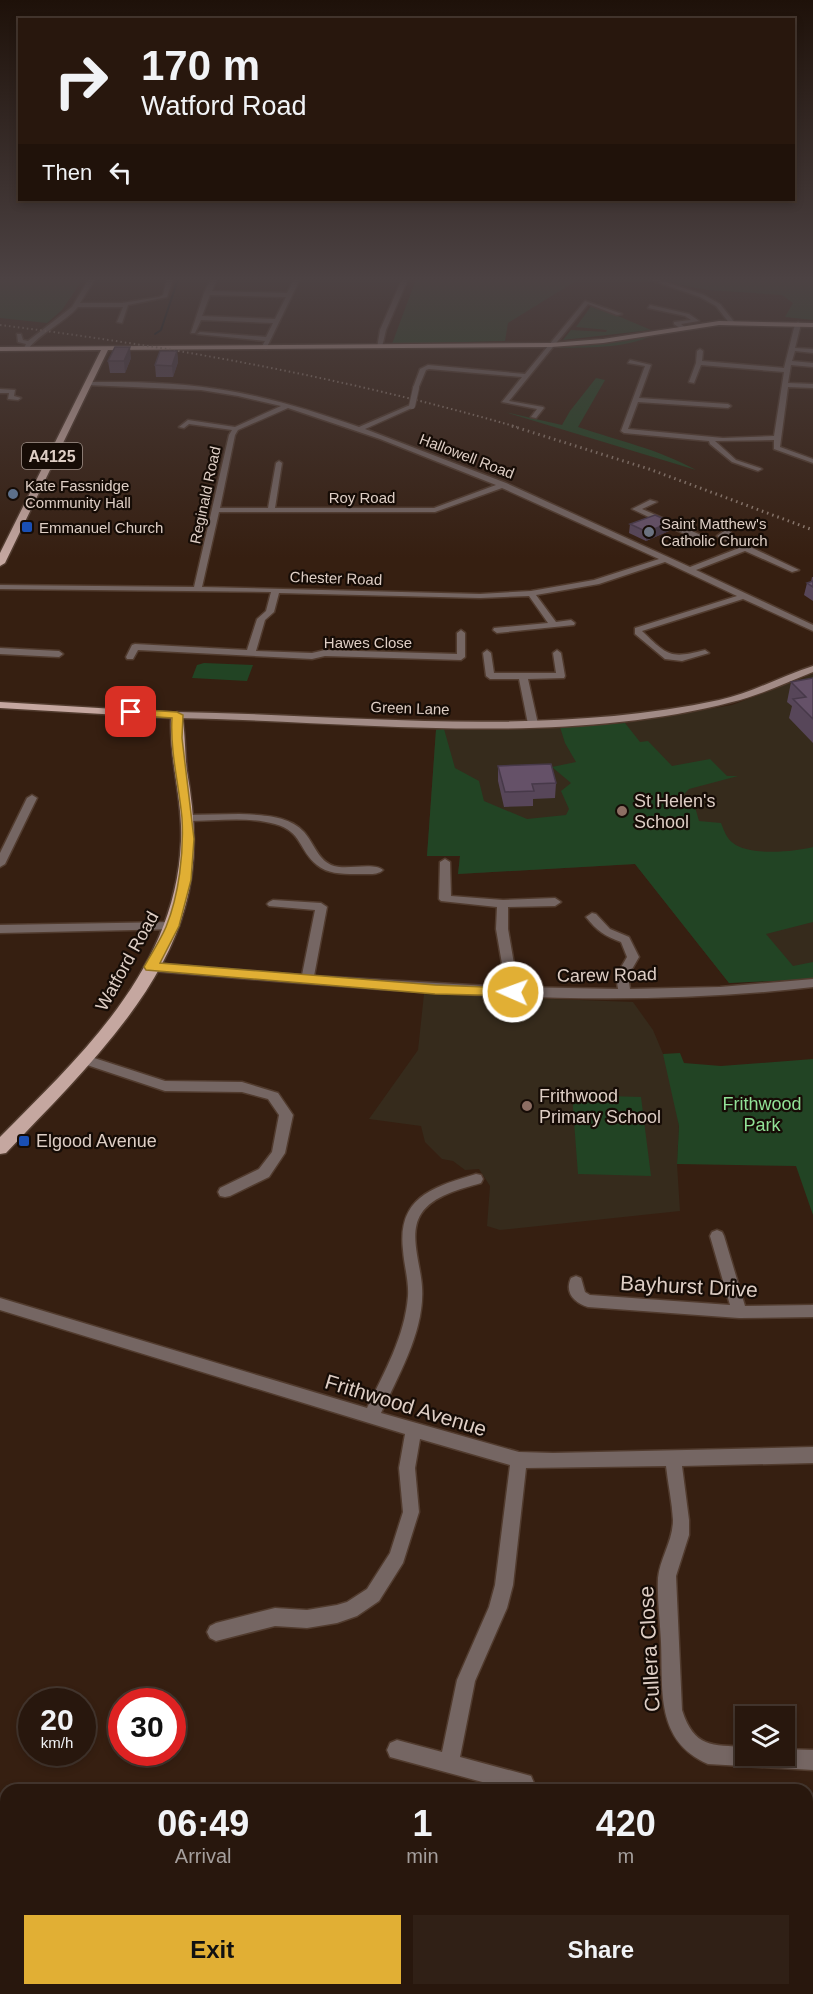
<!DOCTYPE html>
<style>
body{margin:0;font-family:Arial,sans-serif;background:#302016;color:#f1f3f6;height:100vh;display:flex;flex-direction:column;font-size:22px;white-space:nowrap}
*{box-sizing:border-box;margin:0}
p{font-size:20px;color:#a59f9d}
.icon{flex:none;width:33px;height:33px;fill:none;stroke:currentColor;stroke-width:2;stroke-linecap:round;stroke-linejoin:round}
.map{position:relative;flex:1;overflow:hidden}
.sheet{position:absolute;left:0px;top:1784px;width:813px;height:212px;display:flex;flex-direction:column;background:#28170d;border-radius:18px 18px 0 0;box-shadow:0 3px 9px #0003,0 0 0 2px #44362e}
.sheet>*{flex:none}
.hud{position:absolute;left:18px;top:18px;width:777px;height:183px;border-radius:0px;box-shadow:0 3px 9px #0003,0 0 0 2px #44362e;background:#28170d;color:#f1f3f6;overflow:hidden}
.fabs{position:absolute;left:735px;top:1706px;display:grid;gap:12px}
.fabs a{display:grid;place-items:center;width:60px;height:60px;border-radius:0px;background:#28170d;box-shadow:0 3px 9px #0003,0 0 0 2px #44362e;font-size:30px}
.speed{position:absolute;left:18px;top:1688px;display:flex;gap:12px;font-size:30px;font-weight:700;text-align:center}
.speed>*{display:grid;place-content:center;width:78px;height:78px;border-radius:50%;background:#28170d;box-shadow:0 3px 9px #0003,0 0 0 2px #44362e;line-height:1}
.speed small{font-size:15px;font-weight:400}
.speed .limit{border:9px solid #d22;background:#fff;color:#111}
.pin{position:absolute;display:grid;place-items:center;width:51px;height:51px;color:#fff;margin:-26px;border-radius:12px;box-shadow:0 3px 9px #0006}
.me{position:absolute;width:66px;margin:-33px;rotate:272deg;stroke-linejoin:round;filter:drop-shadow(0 0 4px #0008)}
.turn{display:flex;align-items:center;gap:21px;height:126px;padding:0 24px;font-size:27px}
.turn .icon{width:78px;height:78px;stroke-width:2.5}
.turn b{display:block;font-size:42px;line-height:51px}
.then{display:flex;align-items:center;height:57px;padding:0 24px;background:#0003;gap:12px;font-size:22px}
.eta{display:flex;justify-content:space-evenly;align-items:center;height:102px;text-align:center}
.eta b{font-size:36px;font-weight:800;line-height:42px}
.cta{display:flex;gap:12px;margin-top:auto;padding:12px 24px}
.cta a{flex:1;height:69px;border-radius:0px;background:#e1af34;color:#111;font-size:24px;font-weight:800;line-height:69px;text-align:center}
.cta a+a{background:#302016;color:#f1f3f6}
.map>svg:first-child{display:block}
.education{fill:#362b1c}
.green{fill:#224424}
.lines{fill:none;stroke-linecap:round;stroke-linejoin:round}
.stream{stroke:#071417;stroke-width:2}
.minor-casing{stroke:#513b2e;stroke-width:3}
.secondary-casing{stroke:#513b2e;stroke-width:3}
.primary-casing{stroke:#513b2e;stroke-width:3}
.minor{fill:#756663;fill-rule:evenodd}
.secondary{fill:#a28b86;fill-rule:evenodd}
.primary{fill:#c5a7a0;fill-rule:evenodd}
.rail-far1{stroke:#8f7c70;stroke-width:2;stroke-dasharray:1.5 3;stroke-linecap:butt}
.rail{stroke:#8f7c70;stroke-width:3;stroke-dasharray:1.5 4;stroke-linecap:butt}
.minor-bridge-casing{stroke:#513b2e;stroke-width:8;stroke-linecap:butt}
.minor-bridge{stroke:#756663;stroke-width:6}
.wall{fill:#574659}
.shaded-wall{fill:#473949}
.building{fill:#655168;stroke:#473949;stroke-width:1.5}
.route{fill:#e1af34;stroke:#927222;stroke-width:1.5}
.service-dot{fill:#5c6f8a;stroke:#160c06;stroke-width:2}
.transit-dot{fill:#1a4fb4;stroke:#160c06;stroke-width:2}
.worship-dot{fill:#6b7280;stroke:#160c06;stroke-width:2}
.education-dot{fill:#8d6e63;stroke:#160c06;stroke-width:2}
.labels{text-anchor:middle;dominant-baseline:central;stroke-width:4.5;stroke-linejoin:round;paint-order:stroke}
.far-street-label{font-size:15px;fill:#decec5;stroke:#160c06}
.far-poi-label{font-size:15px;fill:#decec5;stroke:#160c06;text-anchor:start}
.shield{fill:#160c06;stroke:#a2948c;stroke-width:1.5}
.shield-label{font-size:16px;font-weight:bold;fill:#decec5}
.poi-label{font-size:18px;fill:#decec5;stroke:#160c06;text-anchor:start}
.street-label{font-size:18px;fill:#decec5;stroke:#160c06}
.park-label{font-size:18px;fill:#91e196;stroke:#160c06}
.near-street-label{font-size:21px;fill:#decec5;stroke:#160c06}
</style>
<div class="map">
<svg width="813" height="1994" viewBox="0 0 813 1994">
<rect width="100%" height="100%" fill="#361f11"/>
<path class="education" d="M813 674V979L729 983 635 864 458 874 460 856H427L436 729 565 727 625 723 732 705Z
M424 994 633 1002 653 1030 669 1068 679 1126 677 1164 680 1211 500 1230 487 1226 490 1186 479 1169 465 1170 453 1161 442 1159 425 1142 421 1126 369 1119 418 1050Z"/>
<path class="green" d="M0 279H83L62 310 47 323 0 318Z
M416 279H579L508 323 505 341 392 344Z
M586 279H813V320L785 317 793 303 782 295 708 290 665 282Z
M592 305 651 330 563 340 571 330 606 332 607 330 576 327Z
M660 332C628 349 595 347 559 348L551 345 582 343Z
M596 378 605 380 578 427C619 441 658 449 696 470L505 412 562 425 570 411Z
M204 663 253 665 247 681 192 678 197 665Z
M625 723 640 742 648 741 672 766 710 759 727 776H738L689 789 682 796 693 800 699 821 721 823C724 830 726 838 733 843 749 856 794 852 813 847V922L766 934 793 966 813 962V979L729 983 635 864 458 874 460 856H427L436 730 444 729 455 768 479 781 484 801 527 819 566 815 569 809 561 791 571 783 552 767 576 762 565 743 560 727Z
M680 1053 684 1063 721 1066 813 1059V1215L796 1166 677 1164 679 1126 663 1054Z
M572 1095 641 1097 651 1176 578 1174Z"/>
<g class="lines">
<path class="stream" d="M155 334 161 330 178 279"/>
<g class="minor-casing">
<path id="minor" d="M89 279H95L80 303H122L159 297 163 295 167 279H173L167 297 128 305 122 323 117 322 123 307H78C63 324 41 332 27 350H23L26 344 18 342 17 334H21L23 340 28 341 72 307Z
M211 279H217L212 291 287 293 294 279H300L266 349 261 348 265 341 197 334 200 332 266 337 273 323 201 320 195 333H191L204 293ZM210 295 286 297 275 319 202 316Z
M402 279H408L386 330 382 347 377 348 380 330Z
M648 279H657L704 295 720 304 735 323 730 324 716 306 700 297Z
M585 301 622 314 617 315 588 304 509 401 543 407 544 408 536 418 531 417 537 409 502 402 522 377 429 369 426 370 418 389 413 388 420 369 428 365 525 374Z
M650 305 689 314 699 321 681 324 686 328 681 329 674 324V322L691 320 685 316 648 308Z
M798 322 801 324 795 348 813 349V353L795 351 792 361 813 363V367L791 365 788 383 813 384V388L788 387 780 447 813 459V463L774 449V440L715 441 736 460 760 468 762 469 758 471 732 462 710 444 709 441 624 433 621 431 645 366 628 363 630 360 651 365 639 398 728 404 731 406 728 408 638 402 628 429 723 438 774 436 784 372 701 365 694 383 689 382 696 363 697 351 700 349 703 351 702 361 784 368 795 324Z
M89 382C132 382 175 382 217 389 266 396 313 411 359 427L410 405H414V407L365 429 506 483 690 567 739 548 717 536 724 531H730L731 533 727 536 799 570 792 572 745 551 696 570 813 625V631L743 599 642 631C668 656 670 659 705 650L709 653 682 661 665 659 635 634V628L737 596 665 562 599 584 536 595 556 622 571 620 575 623 574 625 497 633 493 630 494 628 548 623 529 596 480 598 279 593 274 612 265 620 256 651 312 653 325 650 457 654V633L461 630 465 633V657L461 660 325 656 312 659 138 650 133 659H127L126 657 132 645 135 644 247 650 257 619 266 611 271 592 0 589V585L194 587 229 435 232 430 189 424 184 428 179 427 188 420 235 427 281 406 238 396 201 390 87 385 86 384ZM288 408 380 439 496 485 434 508H275L282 463 279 461 276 463 268 508H220L235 435 238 430ZM502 488 659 559 594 580 531 591 480 594 202 587 219 512H435Z
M0 389 15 390 14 396 21 398 18 400 8 399 9 393H0Z
M650 500 657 502 642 509 703 536V540H697L632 509Z
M0 648 59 651 63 654 59 657 0 654Z
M487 650 491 653 494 673H556L553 653 557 650 561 653 565 676 564 678 528 679 538 724 536 726 533 727 528 724 519 679H490L486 676 483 653Z
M32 795 37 798 5 864 0 867V853L27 798Z
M239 814C260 815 289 815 304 832 314 843 318 861 334 866 348 870 374 862 383 870 378 875 369 874 362 874 347 874 329 875 317 865 299 851 302 831 275 824 247 816 216 821 187 821L182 818 187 815Z
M445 859 450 862 451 896 503 900 555 898 561 902 555 906 508 907V929L518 987 618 989 616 976 627 957 621 942C605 936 597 931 586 917L592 913 596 914 610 929 629 937 639 957 628 976 630 989 720 987 813 979V987C594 1013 370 988 151 971L145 967 151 963 302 975 315 910 269 906 267 904 269 902 273 900 321 903 327 907 314 976 506 987 496 929 497 907 441 901 439 899 440 862Z
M173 922 179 926 177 929 0 933V925Z
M85 1055 165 1081 242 1082 278 1093 293 1115 285 1153 269 1177 230 1196 225 1197 220 1196 218 1192 220 1188 259 1169 272 1152 279 1115 268 1099 242 1092 165 1091 81 1063 79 1060 81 1057Z
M476 1174 481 1175 483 1179 481 1183C461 1189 433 1195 421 1214 408 1234 421 1265 422 1287 425 1330 399 1374 381 1413L519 1452 553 1453 813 1447V1463L682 1466 689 1520V1535L676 1576 682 1710C694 1748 712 1745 746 1747V1755H784V1749L813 1750V1770L708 1764C655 1741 663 1690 661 1642 660 1621 657 1598 658 1578 660 1558 673 1541 673 1520 672 1502 668 1484 666 1466L526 1468 513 1585 507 1608 475 1681 460 1757 531 1776 534 1783 531 1790H512L390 1757 387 1750 390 1743 397 1740 442 1752 457 1680 489 1607 495 1585 510 1465 420 1439 415 1468 419 1512 403 1563 379 1601 357 1616 337 1623 307 1628 275 1626 216 1641 210 1638 207 1632 210 1626 216 1623 275 1608 307 1610 337 1605 347 1602 367 1589 390 1553 403 1512 399 1468 405 1434 0 1310V1298L367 1408C384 1373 405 1336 408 1296 409 1281 404 1265 403 1250 397 1197 433 1187 476 1174Z
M717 1230 722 1232 724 1236 745 1306 813 1305V1317L739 1318 588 1307C575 1303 564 1293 571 1278L576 1276 581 1278 585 1292 590 1295 730 1305 710 1236 712 1232Z
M322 1989H346L348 1994H324Z"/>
</g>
<g class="secondary-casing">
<path id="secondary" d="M813 666V672C786 683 760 695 732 702 556 748 357 721 177 718L172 715 177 712C357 715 541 738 719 700 752 693 781 676 813 666Z"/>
</g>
<g class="primary-casing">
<path id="primary" d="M719 321 813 323V327L719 325 603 343 551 347 108 350 5 563 0 566V553L101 350 0 351V347L551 343 603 339Z
M0 702 181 713C185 721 185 757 187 771 195 817 198 862 185 907 160 1001 71 1084 6 1153L0 1154V1137C83 1053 176 968 181 841 183 800 169 760 171 718L0 708Z"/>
</g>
<use href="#minor" class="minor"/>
<use href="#secondary" class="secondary"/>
<use href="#primary" class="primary"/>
<path class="rail-far1" d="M0 325C175 347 347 378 517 427"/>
<path class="rail" d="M512 426 649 469 813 530"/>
<g class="minor-bridge-casing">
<path id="minor-bridge" d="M412 406 416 388"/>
</g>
<use href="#minor-bridge" class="minor-bridge"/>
</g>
<path class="wall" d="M177 351 178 362 173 377H156L155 365Z
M131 358 125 373H110L108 361Z
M630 524 669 531 646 541 629 533Z
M812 577H813V601L804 595 807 583 811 582Z
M813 678V743L789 718 792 706 787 702 791 682Z
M498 766 556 783 555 798 533 799V806L504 807 498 781Z"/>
<path class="shaded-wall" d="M130 347 131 358 125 373 124 361Z
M177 351 178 362 173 377 172 366Z
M671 522 669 531 646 541 647 532Z"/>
<path class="building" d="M115 347H130L124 361H108Z
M160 351H177L172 366 155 365Z
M655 515 671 522 647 532 630 524Z
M813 581V587L807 583Z
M813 678V719L793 699 806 697 791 682Z
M551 764 556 783 532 784 534 791 505 792 498 766Z"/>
<linearGradient id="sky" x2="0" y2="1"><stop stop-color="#1e1109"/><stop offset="0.5" stop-color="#4c4243"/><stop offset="1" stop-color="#4c4243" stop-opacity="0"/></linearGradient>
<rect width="813" height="558" fill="url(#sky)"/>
<path class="route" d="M131 709 177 712 183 715 182 738 194 839 191 880 179 926 160 963 435 985 513 988 517 989 519 992 517 996 435 994 146 970 144 967C151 954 160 941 166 927 179 895 184 853 182 818 179 785 170 752 172 718L127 715V710Z"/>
<circle class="service-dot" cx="13" cy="494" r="6"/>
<g class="transit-dot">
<rect x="21" y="521" width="12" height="12" rx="3"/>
<rect x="18" y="1135" width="12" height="12" rx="3"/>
</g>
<circle class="worship-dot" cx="649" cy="532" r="6"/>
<g class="education-dot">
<circle cx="622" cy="811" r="6"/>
<circle cx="527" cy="1106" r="6"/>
</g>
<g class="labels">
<g class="far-street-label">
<text transform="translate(467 456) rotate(21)">Hallowell Road</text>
<text transform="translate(205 495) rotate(-78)">Reginald Road</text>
<text x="362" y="497">Roy Road</text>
<text transform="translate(336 578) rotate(2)">Chester Road</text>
<text x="368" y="642">Hawes Close</text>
<text transform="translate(410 708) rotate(2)">Green Lane</text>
</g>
<g class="far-poi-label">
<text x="25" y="485">Kate Fassnidge<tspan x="25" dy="17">Community Hall</tspan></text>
<text x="661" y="523">Saint Matthew's<tspan x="661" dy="17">Catholic Church</tspan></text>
<text x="39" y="527">Emmanuel Church</text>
</g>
<rect class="shield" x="22" y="443" width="60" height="26" rx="4.5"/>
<g class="shield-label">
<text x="52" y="456">A4125</text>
</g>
<g class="poi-label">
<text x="634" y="801">St Helen's<tspan x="634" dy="21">School</tspan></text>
<text x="539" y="1096">Frithwood<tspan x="539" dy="21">Primary School</tspan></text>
<text x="36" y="1141">Elgood Avenue</text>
</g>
<g class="street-label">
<text transform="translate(127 961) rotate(-61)">Watford Road</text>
<text transform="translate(607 975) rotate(-1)">Carew Road</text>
</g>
<g class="park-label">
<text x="762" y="1104">Frithwood<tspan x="762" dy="21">Park</tspan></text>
</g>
<g class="near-street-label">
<text transform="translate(689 1286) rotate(3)">Bayhurst Drive</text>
<text transform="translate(406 1405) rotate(17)">Frithwood Avenue</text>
<text transform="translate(649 1649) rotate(-93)">Cullera Close</text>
</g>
</g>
</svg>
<div class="fabs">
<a><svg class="icon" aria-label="layers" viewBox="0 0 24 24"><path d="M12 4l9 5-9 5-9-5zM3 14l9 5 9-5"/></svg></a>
</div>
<div class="speed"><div>20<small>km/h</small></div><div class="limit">30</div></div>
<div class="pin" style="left:131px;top:712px;background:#d93025"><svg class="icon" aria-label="arrive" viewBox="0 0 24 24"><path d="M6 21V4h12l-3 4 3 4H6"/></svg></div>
<svg class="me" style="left:513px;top:992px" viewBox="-20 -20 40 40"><circle r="17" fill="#e1af34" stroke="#fff" stroke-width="3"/><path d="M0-11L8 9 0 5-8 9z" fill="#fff"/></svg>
<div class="hud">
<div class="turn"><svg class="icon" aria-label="right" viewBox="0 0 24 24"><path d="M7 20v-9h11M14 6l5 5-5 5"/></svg><div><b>170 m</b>Watford Road</div></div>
<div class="then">Then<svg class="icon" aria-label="left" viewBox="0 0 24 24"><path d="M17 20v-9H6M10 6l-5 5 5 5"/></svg></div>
</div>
<section class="sheet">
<div class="eta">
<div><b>06:49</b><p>Arrival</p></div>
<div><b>1</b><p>min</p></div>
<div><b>420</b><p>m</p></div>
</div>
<div class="cta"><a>Exit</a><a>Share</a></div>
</section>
</div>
